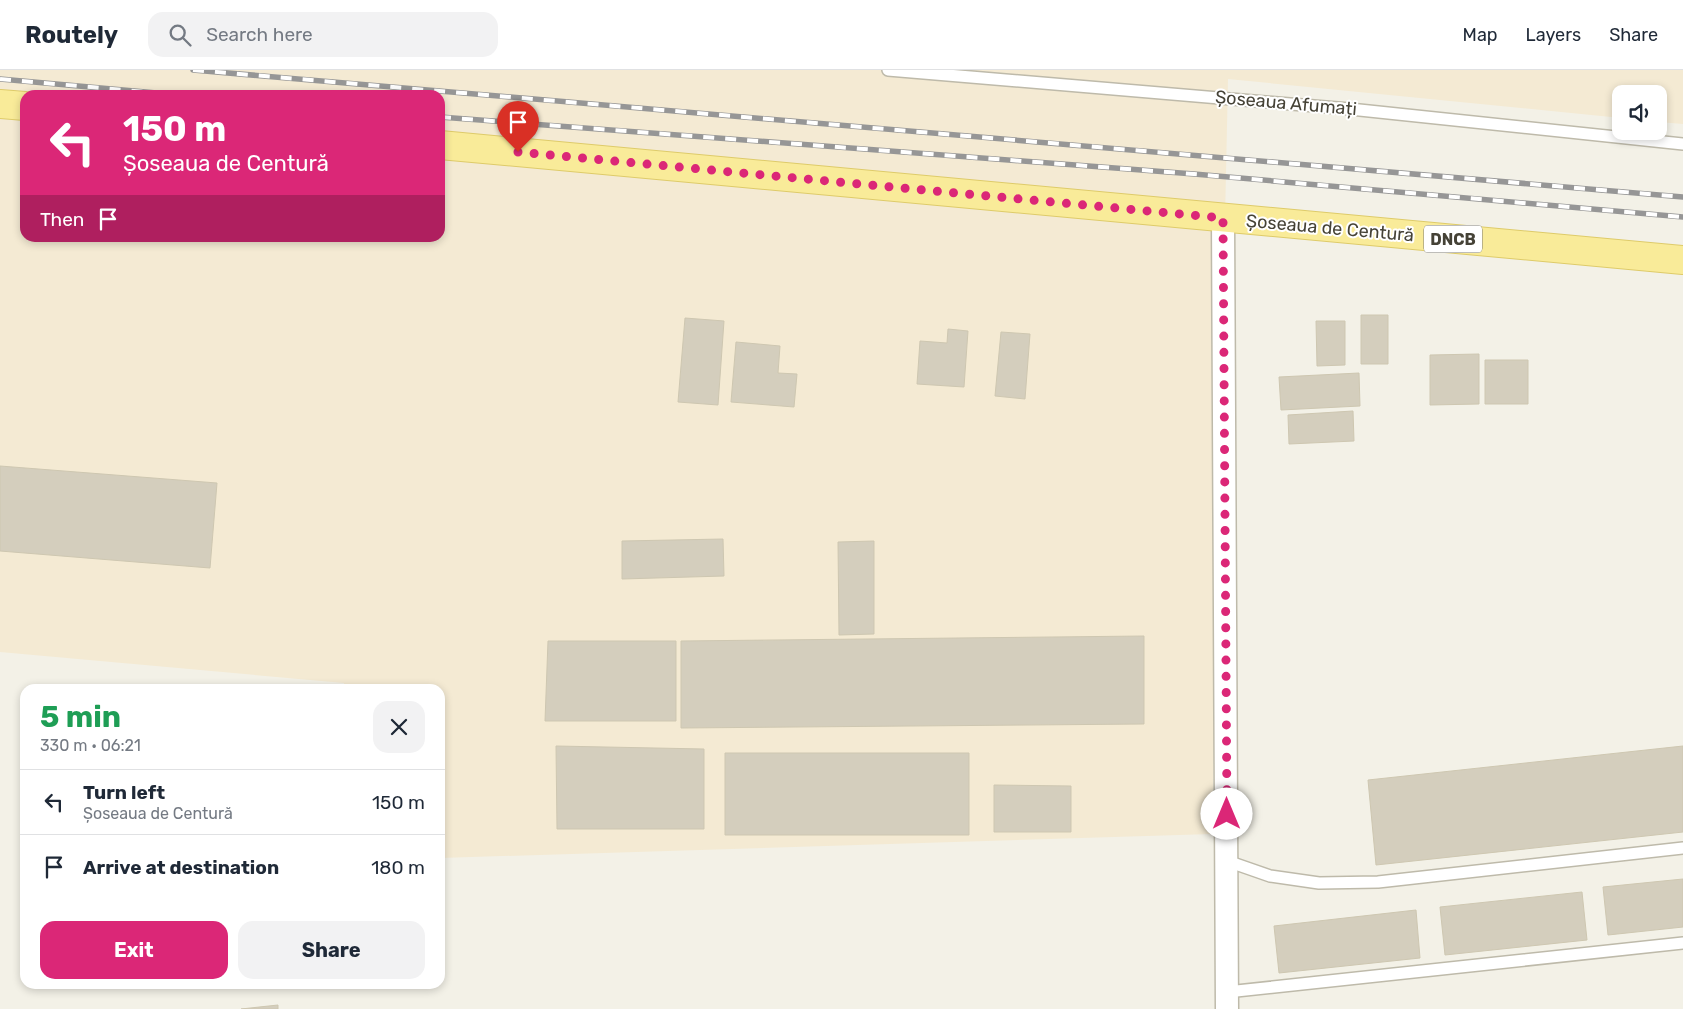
<!DOCTYPE html>
<meta charset="utf-8">
<style>
body{margin:0;font-family:Rubik,sans-serif;background:#f2f2f3;color:#1f2937;height:100vh;display:flex;flex-direction:column;font-size:19px;white-space:nowrap}
*{box-sizing:border-box;margin:0}
p{font-size:16px;color:#747a83}
.icon{flex:none;width:28px;height:28px;fill:none;stroke:currentColor;stroke-width:2;stroke-linecap:round;stroke-linejoin:round}
.map{position:relative;flex:1;overflow:hidden}
.sheet{position:absolute;left:20px;top:614px;width:425px;height:305px;display:flex;flex-direction:column;background:#fff;border-radius:15px;box-shadow:0 2px 8px #0003}
.sheet>*{flex:none}
.hud{position:absolute;left:20px;top:20px;width:425px;height:152px;border-radius:15px;box-shadow:0 2px 8px #0003;background:#db2777;color:#fff;overflow:hidden}
.controls{position:absolute;left:1612px;top:15px;display:grid;gap:10px}
.controls a{display:grid;place-items:center;width:55px;height:55px;border-radius:10px;background:#fff;box-shadow:0 2px 8px #0003;font-size:25px}
.pin{position:absolute;display:grid;place-items:center;width:42px;height:42px;color:#fff;margin:-51px -21px;border-radius:50% 50% 50% 0;rotate:-45deg;box-shadow:0 0 5px #0007}
.pin .icon{rotate:45deg}
.me{position:absolute;width:55px;margin:-28px;rotate:0deg;stroke-linejoin:round;filter:drop-shadow(0 0 4px #0008)}
.turn{display:flex;align-items:center;gap:18px;height:105px;padding:0 20px;font-size:22px}
.turn .icon{width:65px;height:65px;stroke-width:2.5}
.turn b{display:block;font-size:35px;line-height:42px}
.then{display:flex;align-items:center;height:48px;padding:0 20px;background:#0003;gap:10px;font-size:19px}
.round{display:grid;place-items:center;flex:none;width:52px;height:52px;border-radius:15px;background:#f2f2f3}
.headline{display:flex;align-items:center;justify-content:space-between;height:85px;padding:0 20px}
h1{font-size:30px;font-weight:700;line-height:38px;color:#1e9e55}
.cta{display:flex;gap:10px;margin-top:auto;padding:10px 20px}
.cta a{flex:1;height:58px;border-radius:15px;background:#db2777;color:#fff;font-size:20px;font-weight:700;line-height:58px;text-align:center}
.cta a+a{background:#f2f2f3;color:#1f2937}
ul{padding:0;list-style:none}
li{display:flex;align-items:center;gap:15px;height:65px;padding:0 20px;border-top:1px solid #e0e1e3}
li div{flex:1}
li b{display:block;font-size:19px}
li em{font-style:normal}
header{display:flex;align-items:center;gap:30px;box-sizing:border-box;height:70px;padding:0 25px;background:#fff;border-bottom:1px solid #e0e1e3}
header strong{font-size:24px}
nav{display:flex;gap:28px;margin-inline-start:auto;font-size:18px}
.search{width:350px;height:45px;background:#f2f2f3;display:flex;align-items:center;gap:12px;box-sizing:border-box;padding:0 18px;border-radius:15px;color:#747a83;font-size:19px}
.map>svg:first-child{display:block}
.commercial{fill:#f4ead3;fill-rule:evenodd}
.building{fill:#d4cebd;stroke:#cec7b1}
.lines{fill:none;stroke-linecap:round;stroke-linejoin:round}
.lane-casing{stroke:#bebaaa;stroke-width:14}
.street-casing{stroke:#bebaaa;stroke-width:25}
.primary-casing{stroke:#decb6a;stroke-width:30}
.lane{stroke:#fff;stroke-width:11}
.street{stroke:#fff;stroke-width:22}
.primary{stroke:#f9eb99;stroke-width:28}
.rail-casing{stroke:#969696;stroke-width:5.5}
.rail{stroke:#fff;stroke-width:4;stroke-dasharray:11;stroke-linecap:butt}
.route{stroke:#db2777;stroke-width:9;stroke-dasharray:0 16.2}
.labels{text-anchor:middle;dominant-baseline:central;stroke-width:4;stroke-linejoin:round;paint-order:stroke}
.shield{fill:#fff;stroke:#7d7b72;stroke-width:1}
.shield-label{font-size:16px;font-weight:bold;fill:#454236}
.street-label{font-size:18px;fill:#454236;stroke:#fff}
</style>
<header>
<strong>Routely</strong>
<div class="search"><svg class="icon" aria-label="search" viewBox="0 0 24 24"><circle cx="10" cy="10" r="6"/><path d="M15 15l6 6"/></svg>Search here</div>
<nav><a>Map</a><a>Layers</a><a>Share</a></nav>
</header>
<div class="map">
<svg width="1683" height="939" viewBox="0 0 1683 939">
<rect width="100%" height="100%" fill="#f3f1e7"/>
<path class="commercial" d="M0 0H1683V54L1659 52V24H1621V48L1228 9 1212 764 440 788V619H344V613L0 582ZM25 25H440V168H25Z"/>
<path class="building" d="M1361 245H1388V294H1361Z
M685 248 724 251 718 335 678 332Z
M1316 251H1345V295L1317 296Z
M948 259 968 261 964 317 917 314 920 271 947 273Z
M1001 262 1030 264 1025 329 995 326Z
M736 272 780 276 778 303 797 304 794 337 731 332Z
M1479 284V334L1430 335V285Z
M1485 290H1528V334H1485Z
M1359 303 1360 336 1281 340 1279 307Z
M1353 341 1354 371 1289 374 1288 345Z
M0 396 217 413 210 498 0 481Z
M723 469 724 506 622 509V471Z
M874 471V564L839 565 838 472Z
M1144 566V654L681 658V571Z
M548 571H676V651H545Z
M556 676 704 679V759H557Z
M1683 676V762L1376 795 1368 710Z
M725 683H969V765H725Z
M994 715 1071 716V762H994Z
M1683 809V857L1608 865 1603 817Z
M1582 822 1587 870 1445 885 1440 837Z
M1416 840 1420 888 1279 903 1274 856Z
M278 935V939H241Z"/>
<g class="lines">
<g class="lane-casing">
<path id="lane" d="M888 0 1350 39 1683 74
M1227 791 1270 806 1319 813 1378 812 1683 778
M1227 922 1683 873"/>
</g>
<g class="street-casing">
<path id="street" d="M1223 148 1227 939"/>
</g>
<g class="primary-casing">
<path id="primary" d="M0 34 25 36
M440 75 1683 190"/>
</g>
<use href="#lane" class="lane"/>
<use href="#street" class="street"/>
<use href="#primary" class="primary"/>
<g class="rail-casing">
<path id="rail" d="M193 0 1683 127
M0 9 179 25
M440 47 1194 104 1683 147"/>
</g>
<use href="#rail" class="rail"/>
</g>
<g class="lines">
<path class="route" d="M518 82 1223 148 1227 744"/>
</g>
<g class="labels">
<rect class="shield" x="1424" y="155.5" width="58" height="27" rx="4"/>
<g class="shield-label">
<text x="1453" y="169">DNCB</text>
</g>
<g class="street-label">
<text transform="translate(1286 33) rotate(5)">Șoseaua Afumați</text>
<text transform="translate(1330 158) rotate(5)">Șoseaua de Centură</text>
</g>
</g>
</svg>
<div class="controls">
<a><svg class="icon" aria-label="sound" viewBox="0 0 24 24"><path d="M4 9h4l5-4v14l-5-4H4zM17 9q2 3 0 6"/></svg></a>
</div>
<div class="pin" style="left:518px;top:82px;background:#d93025"><svg class="icon" aria-label="arrive" viewBox="0 0 24 24"><path d="M6 21V4h12l-3 4 3 4H6"/></svg></div>
<svg class="me" style="left:1227px;top:744px" viewBox="-20 -20 40 40"><circle r="19" fill="#fff"/><path d="M0-13L10 11 0 6-10 11z" fill="#db2777"/></svg>
<div class="hud">
<div class="turn"><svg class="icon" aria-label="left" viewBox="0 0 24 24"><path d="M17 20v-9H6M10 6l-5 5 5 5"/></svg><div><b>150 m</b>Șoseaua de Centură</div></div>
<div class="then">Then<svg class="icon" aria-label="arrive" viewBox="0 0 24 24"><path d="M6 21V4h12l-3 4 3 4H6"/></svg></div>
</div>
<section class="sheet">
<div class="headline"><div><h1>5 min</h1><p>330 m · 06:21</p></div><a class="round"><svg class="icon" aria-label="close" viewBox="0 0 24 24"><path d="M6 6l12 12M18 6L6 18"/></svg></a></div>
<ul>
<li><svg class="icon" aria-label="left" viewBox="0 0 24 24"><path d="M17 20v-9H6M10 6l-5 5 5 5"/></svg><div><b>Turn left</b><p>Șoseaua de Centură</p></div><em>150 m</em></li>
<li><svg class="icon" aria-label="arrive" viewBox="0 0 24 24"><path d="M6 21V4h12l-3 4 3 4H6"/></svg><div><b>Arrive at destination</b></div><em>180 m</em></li>
</ul>
<div class="cta"><a>Exit</a><a>Share</a></div>
</section>
</div>
